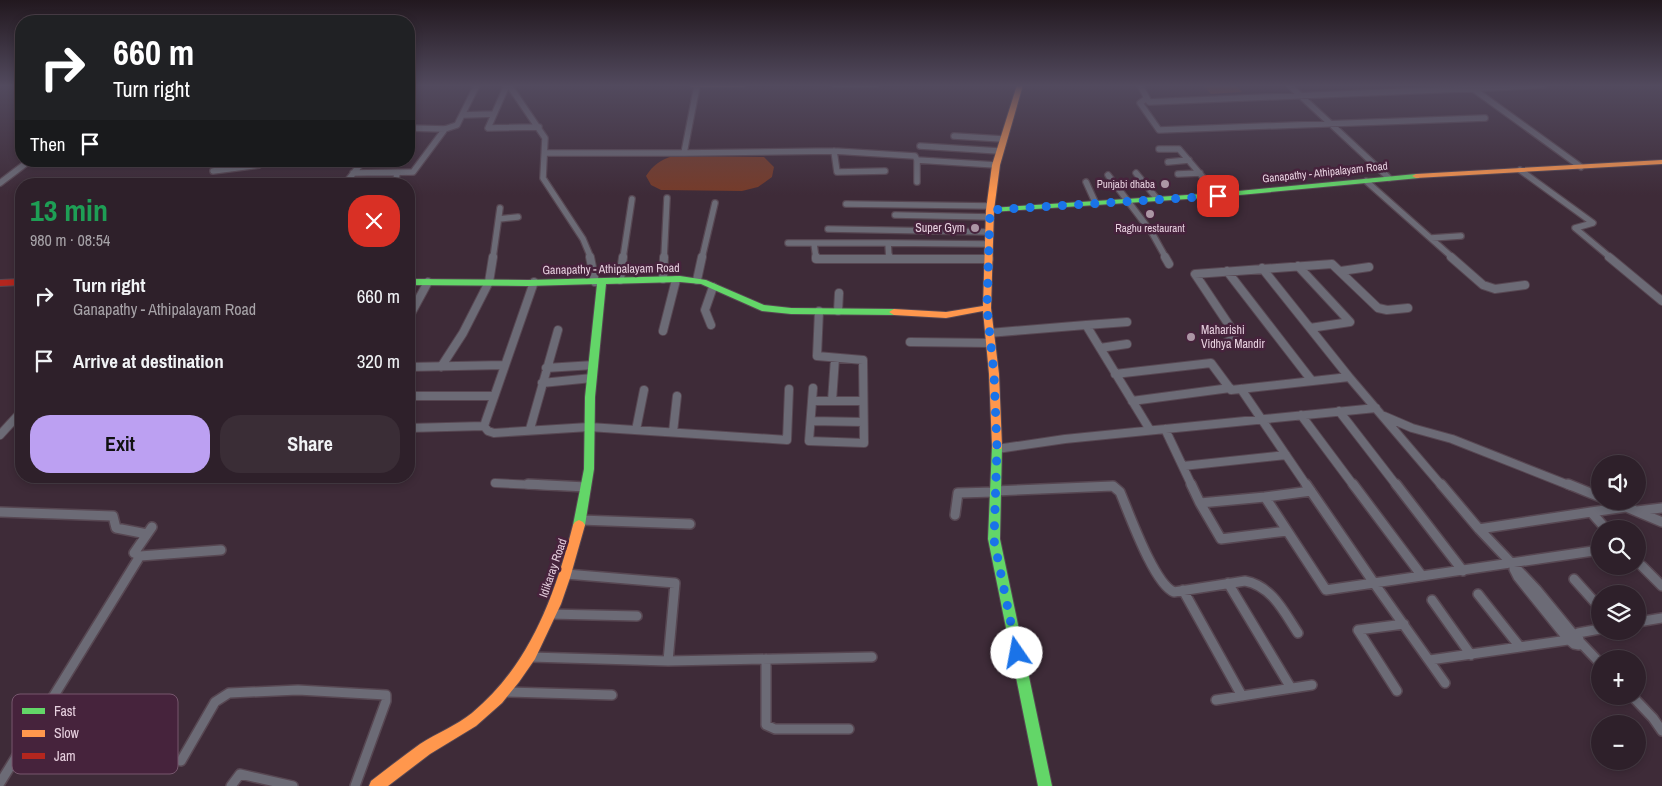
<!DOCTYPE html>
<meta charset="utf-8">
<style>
body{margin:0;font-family:"Archivo Narrow",sans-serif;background:#3a2d36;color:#f1f3f6;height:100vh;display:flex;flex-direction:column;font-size:19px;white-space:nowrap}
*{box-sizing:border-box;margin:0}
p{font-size:16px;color:#a7a3a8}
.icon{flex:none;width:28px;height:28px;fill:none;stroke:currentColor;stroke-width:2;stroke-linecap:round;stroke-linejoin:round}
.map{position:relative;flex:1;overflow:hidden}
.side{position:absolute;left:15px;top:178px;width:400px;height:305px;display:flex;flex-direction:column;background:#2e202a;border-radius:20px;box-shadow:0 2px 8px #0003,0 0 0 1px #493e47}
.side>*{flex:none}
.banner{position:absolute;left:15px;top:15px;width:400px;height:152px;border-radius:20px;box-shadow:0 2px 8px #0003,0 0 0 1px #493e47;background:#202124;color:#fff;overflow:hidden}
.tools{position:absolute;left:1591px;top:455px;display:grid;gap:10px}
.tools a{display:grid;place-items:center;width:55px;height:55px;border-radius:50%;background:#2e202a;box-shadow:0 2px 8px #0003,0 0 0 1px #493e47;font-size:25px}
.pin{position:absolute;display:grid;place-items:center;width:42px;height:42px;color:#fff;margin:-21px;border-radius:10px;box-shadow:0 2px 8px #0006}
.me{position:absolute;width:55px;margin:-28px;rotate:348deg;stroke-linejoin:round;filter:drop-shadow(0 0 4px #0008)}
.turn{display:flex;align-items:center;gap:18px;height:105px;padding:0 15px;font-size:22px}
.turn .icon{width:65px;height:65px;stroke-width:2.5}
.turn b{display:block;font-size:35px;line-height:42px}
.then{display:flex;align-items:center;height:48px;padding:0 15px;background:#0003;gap:10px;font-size:19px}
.round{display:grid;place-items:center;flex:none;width:52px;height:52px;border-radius:20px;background:#3a2d36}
.summary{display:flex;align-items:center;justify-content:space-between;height:85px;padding:0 15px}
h1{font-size:30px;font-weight:800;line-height:38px;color:#1e9e55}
.primary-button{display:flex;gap:10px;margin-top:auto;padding:10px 15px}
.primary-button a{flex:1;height:58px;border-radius:20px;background:#bca0f2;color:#111;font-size:20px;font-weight:800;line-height:58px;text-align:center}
.primary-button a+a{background:#3a2d36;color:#f1f3f6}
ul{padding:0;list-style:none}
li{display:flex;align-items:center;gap:15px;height:65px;padding:0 15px}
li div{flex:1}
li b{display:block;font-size:19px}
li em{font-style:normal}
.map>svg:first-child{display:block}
.green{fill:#763b29}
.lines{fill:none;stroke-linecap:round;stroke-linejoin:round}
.street-far2-casing{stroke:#574752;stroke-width:8}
.street-far1-casing{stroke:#574752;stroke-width:10}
.street-casing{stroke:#574752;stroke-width:12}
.fast-casing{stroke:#574752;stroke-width:2}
.slow-casing{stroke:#574752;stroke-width:2}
.jam-casing{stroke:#574752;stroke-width:2}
.street-far2{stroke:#6c6b76;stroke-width:5.5}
.street-far1{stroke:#6c6b76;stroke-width:8}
.street{stroke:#6c6b76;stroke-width:9}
.fast{fill:#63d668;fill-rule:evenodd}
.slow{fill:#ff974d;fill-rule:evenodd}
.jam{fill:#b3261e;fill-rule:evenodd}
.route{stroke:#1a73e8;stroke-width:9;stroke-dasharray:0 16.2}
.poi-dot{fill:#ac96a5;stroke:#46233c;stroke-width:2}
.labels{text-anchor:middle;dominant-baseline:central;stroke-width:5;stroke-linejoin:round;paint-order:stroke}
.far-street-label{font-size:11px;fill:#e7d0df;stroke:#46233c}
.far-poi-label{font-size:11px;fill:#e7d0df;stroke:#46233c;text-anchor:end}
.poi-label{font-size:12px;fill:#e7d0df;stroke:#46233c;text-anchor:end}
.street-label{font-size:12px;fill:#e7d0df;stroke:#46233c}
.key{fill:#46233c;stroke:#76576d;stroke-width:1}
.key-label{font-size:14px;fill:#e7d0df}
</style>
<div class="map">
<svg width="1662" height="786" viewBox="0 0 1662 786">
<rect width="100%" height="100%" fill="#3e2b38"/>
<path class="green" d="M1203 85H1235L1242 92 1211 94Z
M673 156 764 157 774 167 772 177 758 187 742 191 661 190 651 185 646 176C653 165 660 160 673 156Z"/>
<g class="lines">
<g class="street-far2-casing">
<path id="street-far2" d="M477 85 462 115 494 114
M507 85 488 128 539 127
M509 85 545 138 543 178 583 239 591 258
M1140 85 1149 102 1506 87 1503 85
M1289 85 1389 178
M697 86 684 153 834 151 915 156 917 160V182
M1506 87 1543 85
M1472 88 1581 167
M1147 98 1140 103 1159 130 1485 118
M409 128 445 129 457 125 462 115
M954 136 1003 139
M920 146 999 151
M1159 149H1179L1218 195
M834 151 837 172 885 171
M545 153H684
M917 160 996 165
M1168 162 1189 160
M1520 170 1593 223 1575 228 1611 258
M213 171 259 165 263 161
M353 173 413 172 445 129
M1136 173 1158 200
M1178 174 1200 173
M1108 175 1152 233 1166 258
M1366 181 1453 258
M1086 182 1096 204
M0 183 29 161
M345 184 363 161
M395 184 397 174
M846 204 991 206
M895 215 990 217
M499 219 518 217
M828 229 990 232
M1431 238 1461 236
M788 243H888
M814 244 816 258
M493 258 500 208
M623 258 632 199
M664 258 667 198
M702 258 715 203
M889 258 888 243 989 244"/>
</g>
<g class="street-far1-casing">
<path id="street-far1" d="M590 257 595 282
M816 257V259H889
M889 257V259H989
M1165 257 1169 264
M1451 257 1483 285 1495 289 1525 285
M1609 257 1662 301
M1298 266 1350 322 1310 328
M1262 268 1349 377
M1227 271 1312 381
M1341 271 1369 267
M663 279 664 257
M620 280 623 257
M697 280 702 257
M838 311 839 293
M409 317 428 282
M1127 322 1086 325 1150 430
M711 325 705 310 713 287
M663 331 676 280
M989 333 1086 325
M910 342 991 343
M1227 342 1234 339 1233 331 1195 274 1332 264 1378 308 1387 310 1408 308
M1100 348 1127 344
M409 367 504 365
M441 367 463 333 489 282 493 257
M546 368 594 365
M1115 374 1211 363 1231 390 1349 377 1442 486
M542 383 592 378
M813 388 809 441 864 443 863 360 817 356 819 311
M1241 389 1307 486
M409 396H493
M813 401H863
M832 401 835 358
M1132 401 1230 388
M1339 411 1397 486
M1301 415 1354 486
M1384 416 1412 428 1452 439 1571 486
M811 421 863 422
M484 426 534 282
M409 428 484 426 488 431 494 433 589 427 787 440 789 389
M530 429 558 330
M1165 429 1192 486
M636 430 644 390
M673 432 677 396
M0 435 21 412
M997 449 1065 439 1376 408
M1183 466 1286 455
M495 483 556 486"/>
</g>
<g class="street-casing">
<path id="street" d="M528 484 586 487
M1191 484 1200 503 1265 497 1326 590 1374 583 1306 484
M1353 484 1422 576
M1396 484 1463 571
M1441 484 1479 529 1591 512 1606 529
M1568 484 1600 497
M995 491 1113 486 1120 492C1129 513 1154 584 1174 592L1245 581C1272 586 1284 612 1298 633
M1265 497 1311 491
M1612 501 1662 522
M1200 503 1221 539 1287 531
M1637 511 1662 508
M0 512 113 516 116 528 147 534
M1591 512 1626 507
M955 515 958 493 995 492
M580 520 690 524
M152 527 134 553 140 556 221 550
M1479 529 1537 590 1574 635
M1642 566 1662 586
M1514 569 1518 577 1567 638
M566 574 675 583 668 661
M1574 579 1600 608
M1228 583 1291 688
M1183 590 1242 696
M1478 594 1520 647
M1432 600 1471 655
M549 614 637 616
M1638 622 1662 618
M1568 635H1574L1579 639V645L1574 644 1567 638Z
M1577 637 1578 633 1600 629
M1581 643 1600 663
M530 657 668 661 872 657
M766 659V725L775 729H849
M1430 660 1568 640
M1445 683 1374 583 1600 550
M1397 691 1358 630 1404 624
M505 692 612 695
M1632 696 1653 718 1662 731
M1216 700 1312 685
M181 761 215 702 229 693 298 690 386 695V701L355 786
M0 783 140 556
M231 786 240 774 293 786"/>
</g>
<g class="fast-casing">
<path id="fast" d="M831 85H881L878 87H834Z
M1416 174H1419V178L1218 197 990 212 986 210 990 208 1218 193Z
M680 276 706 280 764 305 791 308 894 309 899 312 894 315 791 314 762 311 701 284 680 282 606 284 595 397 594 469 585 525 583 528 579 530 575 528 573 525 584 469 585 397 597 284 528 286 409 285V279L528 280Z
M997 442 1001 443 1002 446 1000 539 1052 786H1038L988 539 992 446 993 443Z"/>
</g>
<g class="slow-casing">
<path id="slow" d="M689 85H747L744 87H692Z
M1017 85H1023L1000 165 994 210 991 308 999 374 1002 446 1001 449H993L992 446 989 374 983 311 946 318 894 315 889 312 894 309 946 312 983 306 986 210 992 165Z
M1662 160V164L1416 178 1412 176 1416 174Z
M579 520 583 522 585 525 570 578 561 604 535 659 519 682 502 703 476 726 430 754 388 786H369L371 781C387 769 403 756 420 744 437 733 456 726 472 713 530 665 555 595 573 525L575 522Z"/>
</g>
<g class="jam-casing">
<path id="jam" d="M21 279V285L0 286V280Z"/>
</g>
<use href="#street-far2" class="street-far2"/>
<use href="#street-far1" class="street-far1"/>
<use href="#street" class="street"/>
<use href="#fast" class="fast"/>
<use href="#slow" class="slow"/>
<use href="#jam" class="jam"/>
</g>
<linearGradient id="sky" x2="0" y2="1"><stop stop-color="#22181f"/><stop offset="0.44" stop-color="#524a5e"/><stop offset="1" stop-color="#524a5e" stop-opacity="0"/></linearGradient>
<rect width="1662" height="195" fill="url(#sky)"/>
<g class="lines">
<path class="route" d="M1017 653 994 540 997 448 994 374 987 308 990 210 1218 196"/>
</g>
<g class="poi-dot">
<circle cx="1165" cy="184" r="5"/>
<circle cx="1150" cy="214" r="5"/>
<circle cx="975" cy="228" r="5"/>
<circle cx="1191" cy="337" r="5"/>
</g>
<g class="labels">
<g class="far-street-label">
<text transform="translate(1325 172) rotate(-6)">Ganapathy - Athipalayam Road</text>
</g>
<g class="far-poi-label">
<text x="1155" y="184">Punjabi dhaba</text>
<text x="1150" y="228" text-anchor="middle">Raghu restaurant</text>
</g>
<g class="poi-label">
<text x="965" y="228">Super Gym</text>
<text x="1201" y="330" text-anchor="start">Maharishi<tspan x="1201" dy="14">Vidhya Mandir</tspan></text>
</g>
<g class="street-label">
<text transform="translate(611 269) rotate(-1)">Ganapathy - Athipalayam Road</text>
<text transform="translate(553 568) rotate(-71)">Idikaray Road</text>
</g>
</g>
<rect x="12" y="694" width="166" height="80" rx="8" class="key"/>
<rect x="22" y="708" width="23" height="6" fill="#63d668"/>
<rect x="22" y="730" width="23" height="7" fill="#ff974d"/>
<rect x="22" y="753" width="23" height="6" fill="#b3261e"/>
<g class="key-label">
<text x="54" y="716">Fast</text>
<text x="54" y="738">Slow</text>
<text x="54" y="761">Jam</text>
</g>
</svg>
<div class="tools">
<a><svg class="icon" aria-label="sound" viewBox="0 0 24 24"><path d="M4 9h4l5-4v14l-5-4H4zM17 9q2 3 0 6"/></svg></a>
<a><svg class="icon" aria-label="search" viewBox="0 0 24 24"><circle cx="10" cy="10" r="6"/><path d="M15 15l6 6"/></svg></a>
<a><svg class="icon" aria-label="layers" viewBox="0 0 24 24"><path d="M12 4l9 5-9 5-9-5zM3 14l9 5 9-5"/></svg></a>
<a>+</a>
<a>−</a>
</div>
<div class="pin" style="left:1218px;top:196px;background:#d93025"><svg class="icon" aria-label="arrive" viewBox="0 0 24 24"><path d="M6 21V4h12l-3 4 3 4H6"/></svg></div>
<svg class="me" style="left:1017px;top:653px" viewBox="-20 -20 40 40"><circle r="19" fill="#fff"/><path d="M0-13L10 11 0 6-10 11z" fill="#1a73e8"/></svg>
<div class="banner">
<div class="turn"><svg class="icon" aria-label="right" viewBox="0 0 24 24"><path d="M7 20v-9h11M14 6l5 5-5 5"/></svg><div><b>660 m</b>Turn right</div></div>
<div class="then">Then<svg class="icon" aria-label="arrive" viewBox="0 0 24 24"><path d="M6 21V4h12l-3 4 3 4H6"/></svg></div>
</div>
<section class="side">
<div class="summary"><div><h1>13 min</h1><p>980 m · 08:54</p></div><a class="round" style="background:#d93025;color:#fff"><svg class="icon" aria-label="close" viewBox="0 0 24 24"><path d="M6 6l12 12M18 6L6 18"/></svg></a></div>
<ul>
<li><svg class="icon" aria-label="right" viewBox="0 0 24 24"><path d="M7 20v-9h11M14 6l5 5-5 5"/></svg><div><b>Turn right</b><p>Ganapathy - Athipalayam Road</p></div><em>660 m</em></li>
<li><svg class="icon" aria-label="arrive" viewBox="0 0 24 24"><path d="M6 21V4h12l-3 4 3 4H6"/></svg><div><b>Arrive at destination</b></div><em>320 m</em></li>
</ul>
<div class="primary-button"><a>Exit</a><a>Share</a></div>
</section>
</div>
